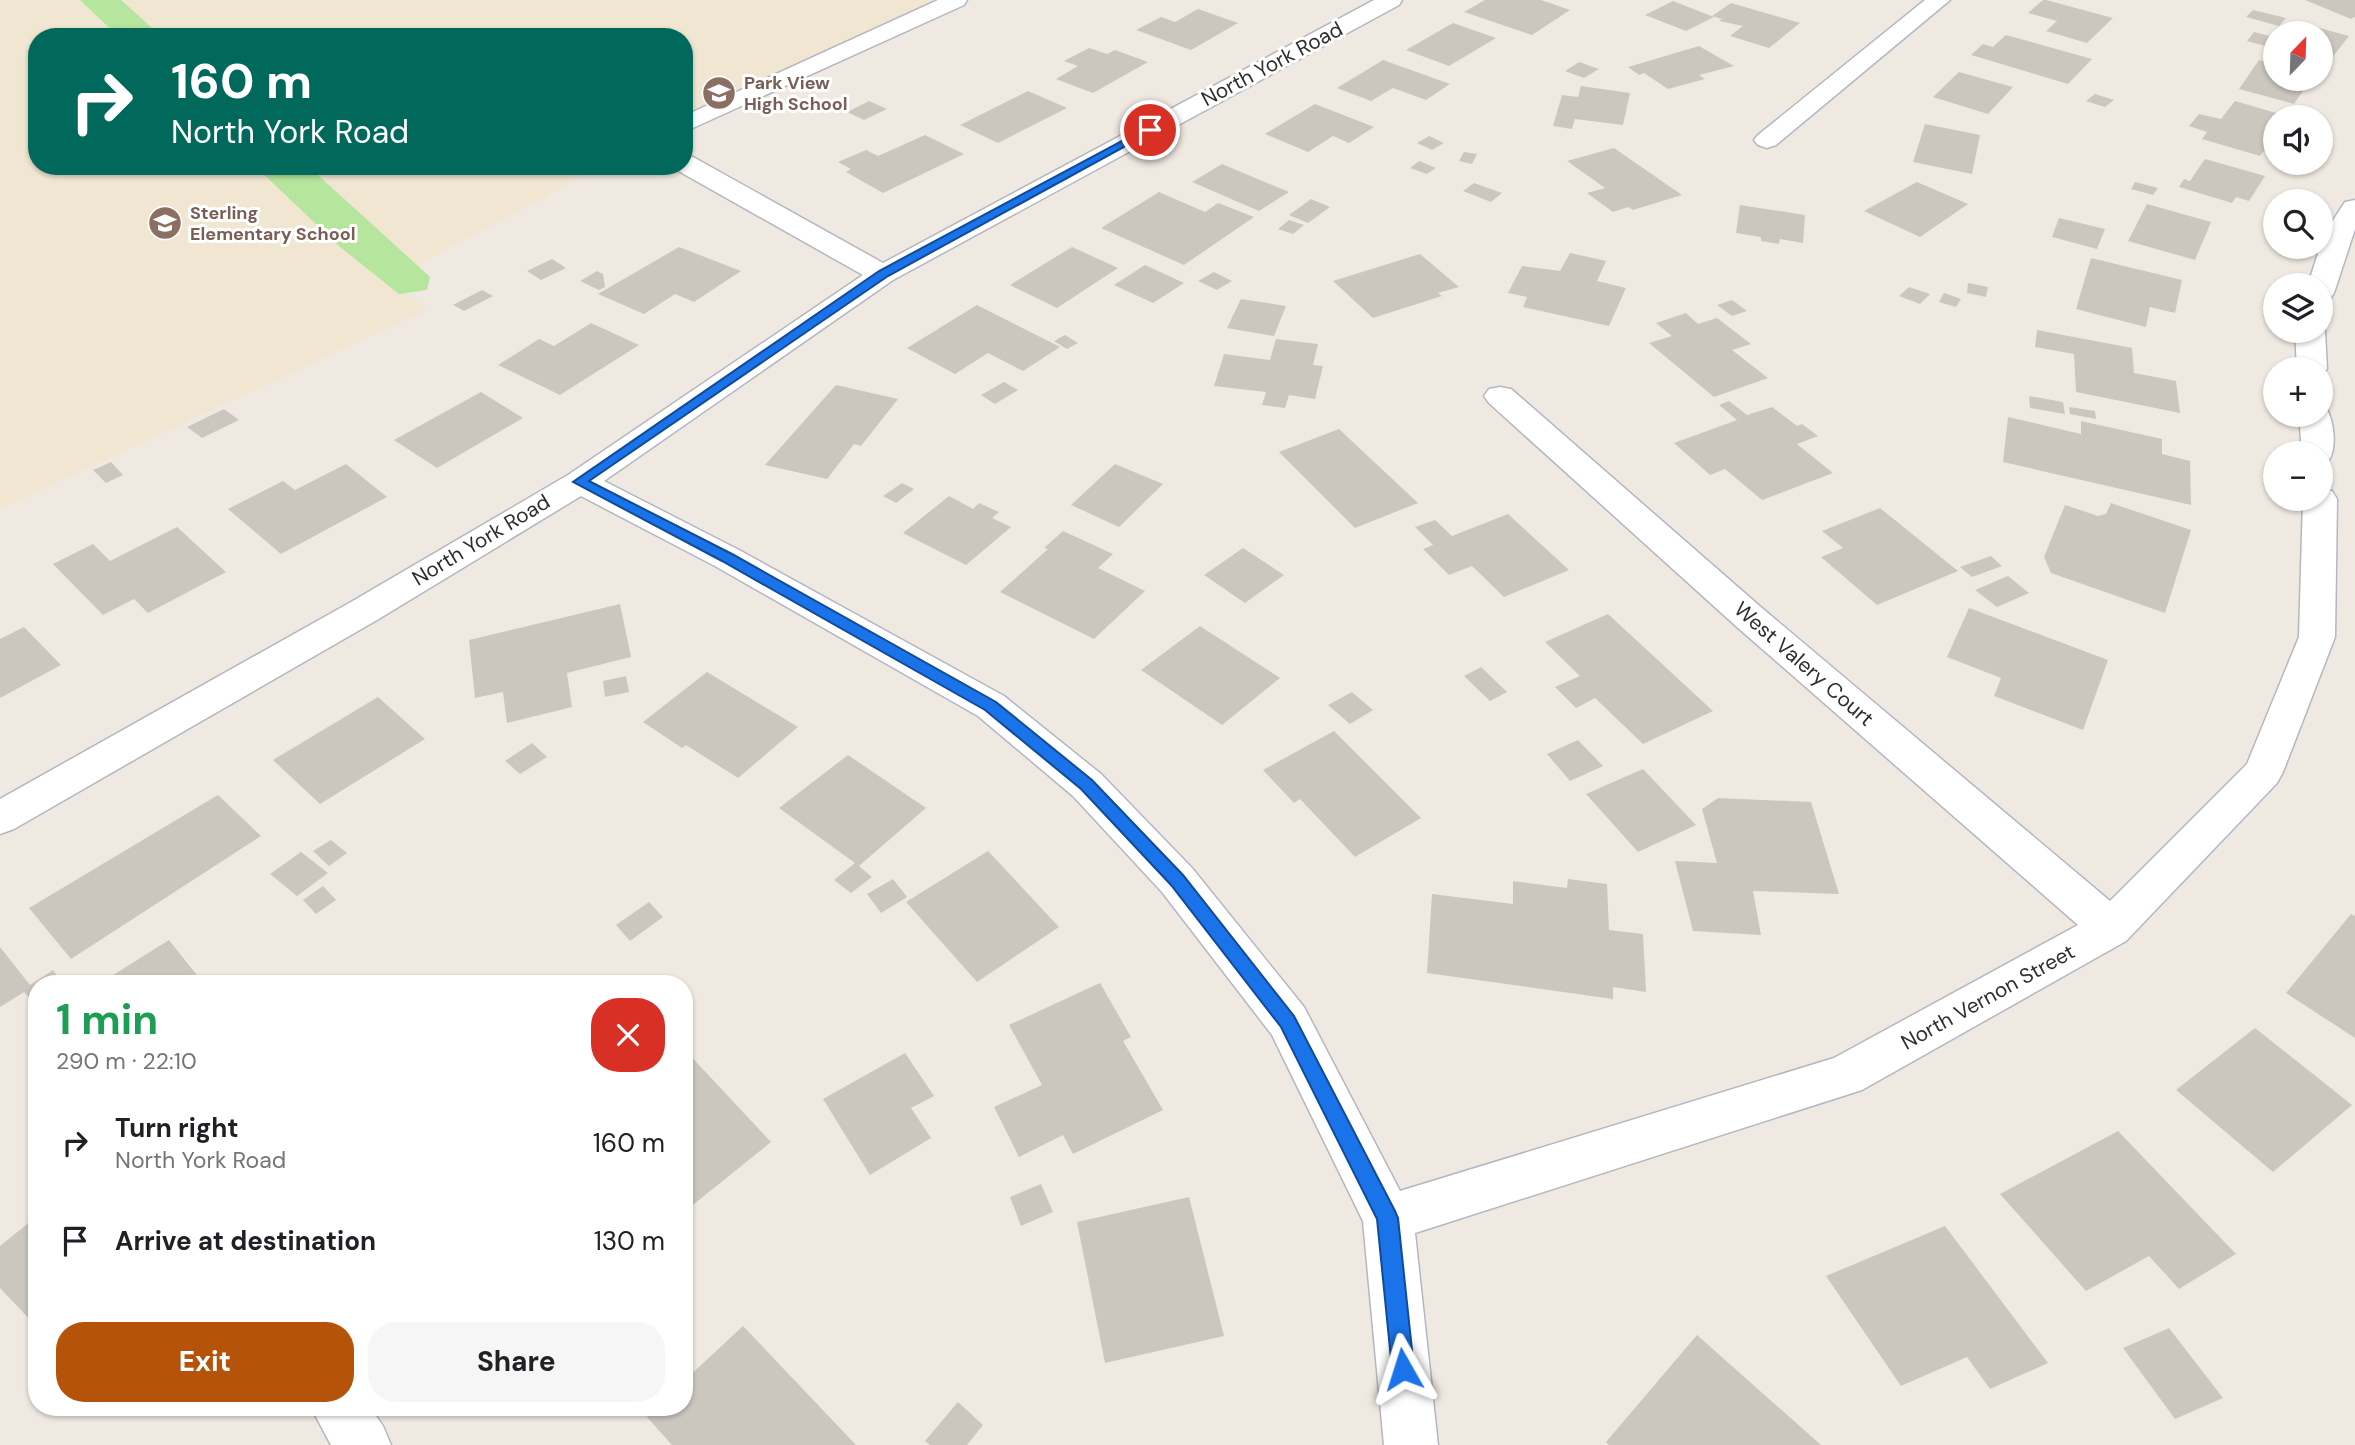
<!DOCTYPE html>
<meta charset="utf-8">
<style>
body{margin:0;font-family:"DM Sans",sans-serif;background:#f6f6f6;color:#202124;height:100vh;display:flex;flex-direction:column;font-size:26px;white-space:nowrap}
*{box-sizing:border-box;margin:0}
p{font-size:23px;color:#757577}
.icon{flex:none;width:38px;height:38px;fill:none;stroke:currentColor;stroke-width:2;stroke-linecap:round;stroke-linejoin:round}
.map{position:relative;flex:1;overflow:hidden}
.drawer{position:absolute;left:28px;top:975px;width:665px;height:441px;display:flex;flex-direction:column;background:#fff;border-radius:28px;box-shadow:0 2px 5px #0004}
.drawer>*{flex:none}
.guide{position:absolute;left:28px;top:28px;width:665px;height:147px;border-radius:28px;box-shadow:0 2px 5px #0004;background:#00695c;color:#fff;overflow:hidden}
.needle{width:46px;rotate:23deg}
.buttons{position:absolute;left:2263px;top:21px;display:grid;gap:14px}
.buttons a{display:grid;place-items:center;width:70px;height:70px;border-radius:50%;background:#fff;box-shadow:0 2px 5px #0004;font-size:35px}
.pin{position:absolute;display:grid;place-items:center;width:60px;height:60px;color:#fff;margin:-30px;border:4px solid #fff;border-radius:50%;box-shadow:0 2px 7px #0007}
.me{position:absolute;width:77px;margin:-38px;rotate:354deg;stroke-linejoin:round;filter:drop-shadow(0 0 5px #0008)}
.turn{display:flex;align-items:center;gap:24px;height:147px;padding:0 28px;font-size:32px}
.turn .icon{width:91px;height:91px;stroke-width:2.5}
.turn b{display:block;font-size:49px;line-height:60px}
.round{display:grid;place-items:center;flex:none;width:74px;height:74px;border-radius:28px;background:#f6f6f6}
.summary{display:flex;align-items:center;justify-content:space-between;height:119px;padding:0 28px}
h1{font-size:42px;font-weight:700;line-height:52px;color:#1e9e55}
.action{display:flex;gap:14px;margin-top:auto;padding:14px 28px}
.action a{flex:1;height:80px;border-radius:28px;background:#b45309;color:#fff;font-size:28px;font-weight:700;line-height:80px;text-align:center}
.action a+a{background:#f6f6f6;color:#202124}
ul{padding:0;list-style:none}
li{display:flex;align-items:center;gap:21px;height:98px;padding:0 28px}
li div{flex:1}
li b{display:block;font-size:26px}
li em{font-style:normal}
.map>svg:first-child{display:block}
.education{fill:#f0e6d1}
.green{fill:#b6e59e}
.building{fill:#cbc7bf}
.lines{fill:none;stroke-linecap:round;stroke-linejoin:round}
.minor-casing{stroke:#b4b7c1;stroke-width:3}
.minor{fill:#fff;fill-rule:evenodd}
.route{fill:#1a73e8;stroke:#114b97;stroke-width:2}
.labels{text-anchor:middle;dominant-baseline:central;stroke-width:6;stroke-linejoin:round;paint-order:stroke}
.far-education-label{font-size:18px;font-weight:bold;fill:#785e54;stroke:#fff;text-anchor:start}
.street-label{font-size:21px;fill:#2e2e2e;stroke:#fff}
</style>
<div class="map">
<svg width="2355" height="1445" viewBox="0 0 2355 1445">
<rect width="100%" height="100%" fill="#efe9e1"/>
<path class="education" d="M0 0H956L684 125V37H37V166H603L392 279 427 310 0 509Z"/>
<path class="green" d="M80 0H121L162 37H119Z
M255 166H308L430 277 427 290 399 294 339 246Z"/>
<path class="building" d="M1485 0H1541L1570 10 1532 35 1464 12Z
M2043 0H2046L2113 18 2087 43 2046 31 2057 21 2028 13Z
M2305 0H2355V17L2351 19Z
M1673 1 1714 17 1686 31 1645 15Z
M1731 3 1800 23 1769 48 1730 36 1743 26 1719 21 1722 19 1712 16Z
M1198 9 1238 23 1191 50 1136 30 1161 17 1175 22Z
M2253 10 2286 18 2279 26 2246 17Z
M2297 22 2349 36 2328 63 2320 61V33H2287Z
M1453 23 1496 38 1449 66 1406 50Z
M2254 32 2274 37 2266 46 2247 41Z
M2006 35 2092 59 2068 84 1971 55 1983 44 1993 47Z
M1699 46 1734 66 1699 75 1705 79 1668 89 1644 73 1639 75 1628 67Z
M1089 48 1107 54 1115 50 1148 62 1093 93 1056 79 1078 66 1064 61Z
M1383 60 1450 84 1426 100 1393 88 1371 101 1337 88Z
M2259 60 2275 65V79H2311L2294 104 2239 89Z
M1579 62 1599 69 1584 78 1565 71Z
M1959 72 2013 87 1988 114 1933 97Z
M1581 86 1630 93 1623 125 1575 119 1572 129 1553 126 1562 95 1578 97Z
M1028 91 1067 108 998 143 960 125Z
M2095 94 2114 100 2105 107 2086 101Z
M869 101 887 109 864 120 847 112Z
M2235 101 2290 117H2275V136L2260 156 2202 139 2207 132 2189 126 2199 114 2221 119Z
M1315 104 1374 127 1349 143 1333 136 1308 152 1265 134Z
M1925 124 1980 135 1972 174 1913 162Z
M925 135 964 154 883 193 846 172 851 169 838 162 866 150 878 156Z
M1429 136 1444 143 1432 150 1417 143Z
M1614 148 1682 195 1633 210 1628 207 1613 212 1587 193 1605 188 1567 161Z
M1464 152 1477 154 1472 164 1459 161Z
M2205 159 2265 176 2249 201 2236 197 2232 203 2179 187 2184 179 2190 181Z
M1419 161 1436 168 1427 174 1410 168Z
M1222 164 1289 192 1259 211 1192 182Z
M1917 182 1968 204 1920 237 1864 211Z
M2135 182 2158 188 2153 195 2131 189Z
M1474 183 1502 193 1491 202 1463 191Z
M1159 192 1205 212 1218 203 1254 217 1184 265 1101 228Z
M1311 199 1330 207 1308 223 1289 215Z
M2147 204 2211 222 2195 260 2128 241Z
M1740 205 1805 215 1803 243 1780 239 1779 244 1761 241V237L1736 233Z
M2059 218 2105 229 2097 249 2052 237Z
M1289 220 1304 225 1293 234 1278 229Z
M679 247 741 271 694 302 675 294 644 314 598 294Z
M1072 247 1118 268 1057 308 1010 285Z
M1570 253 1606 261 1597 281 1626 288 1609 326 1523 307 1527 297 1508 293 1522 266 1560 271Z
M1420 254 1459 287 1438 293 1442 296 1373 318 1333 281Z
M2091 258 2182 280 2175 313 2150 307 2146 327 2076 309Z
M552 259 566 268 541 280 527 271Z
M1145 265 1184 283 1153 303 1114 285Z
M597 271 603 274 605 287 599 290 580 281Z
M1214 272 1232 281 1217 290 1198 281Z
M1968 283 1988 287 1986 297 1967 293Z
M1909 287 1930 294 1920 304 1899 296Z
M482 290 493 296 464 311 453 305Z
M1944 293 1961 299 1956 307 1939 302Z
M1241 299 1286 306 1274 336 1227 328Z
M1732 300 1747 311 1732 316 1717 305Z
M977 305 1060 347 1023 371 988 353 955 374 907 348Z
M1686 313 1698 324 1717 318 1751 344 1732 350 1768 378 1714 397 1649 343 1672 336 1656 323Z
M591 323 639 345 560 395 498 365 539 339 554 346Z
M2037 330 2132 348 2134 373 2176 381 2180 413 2076 392 2074 354 2035 347Z
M1065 335 1078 343 1067 349 1054 341Z
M1276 339 1318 344 1313 365 1323 366 1315 399 1289 395 1285 408 1262 405 1266 392 1214 386 1224 354 1270 360Z
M1004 382 1018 390 995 404 981 395Z
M836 385 898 399 861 446 854 444 827 479 765 465Z
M481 392 523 418 437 468 394 440Z
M2029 396 2063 402 2065 414 2030 408Z
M1729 401 1747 415 1772 407 1797 426 1802 424 1818 436 1797 444 1833 473 1762 500 1725 469 1710 475 1674 443 1737 420 1719 405Z
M2069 407 2095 411 2096 419 2070 414Z
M224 409 239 420 202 438 187 427Z
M2008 417 2081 434V421L2162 439V454L2190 461 2191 505 2003 462Z
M1339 429 1418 503 1355 528 1279 452Z
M111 462 123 475 106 483 93 470Z
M346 464 387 497 281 554 228 509 283 481 295 490Z
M1115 464 1163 484 1119 527 1071 505Z
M902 483 914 489 896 503 883 496Z
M949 496 973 509 979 503 999 512 992 518 1011 527 966 565 903 533Z
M2111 503 2191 530 2165 613 2051 573 2044 557 2065 505 2098 516 2106 514Z
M1880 508 1958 571 1877 605 1821 557 1843 548 1822 531Z
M1508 514 1569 570 1504 597 1472 566 1449 575 1423 549 1433 545 1415 527 1435 520 1452 536Z
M177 527 226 572 148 613 134 599 103 615 53 564 93 544 110 561Z
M1063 531 1113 554 1098 568 1145 591 1094 639 1000 592 1048 549 1044 548Z
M1243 548 1284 575 1245 603 1204 575Z
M1991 556 2002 566 1972 577 1960 567Z
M2008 576 2029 593 1997 607 1975 590Z
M620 604 631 657 567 673 572 707 507 723 503 692 475 698 469 640Z
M1969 608 2108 660 2083 730 1994 696 2001 678 1947 657Z
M1608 614 1713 711 1643 744 1595 698 1576 708 1555 687 1580 676 1545 642Z
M1200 626 1280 678 1222 725 1141 670Z
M24 627 61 665 0 698V639Z
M1481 667 1507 692 1490 701 1464 676Z
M707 672 798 727 738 778 686 745 682 748 643 722Z
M626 676 629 692 605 697 603 681Z
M1352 692 1373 710 1350 724 1328 705Z
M378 697 425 739 320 804 273 760Z
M1334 731 1421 818 1355 857 1300 799 1294 803 1263 770Z
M1578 740 1603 766 1570 781 1547 754Z
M532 743 547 757 520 774 505 761Z
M848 755 926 808 859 866 872 877 851 893 834 880 855 863 779 808Z
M1643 769 1696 825 1638 852 1586 794Z
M218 795 261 836 71 959 29 908Z
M1718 798 1811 802 1839 894 1753 891 1761 935 1693 931 1675 861 1717 863 1702 809Z
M331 840 347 853 329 866 313 851Z
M988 851 1059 927 977 982 906 902Z
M301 852 328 873 297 896 270 874Z
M893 879 907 897 881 913 867 894Z
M1568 879 1607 884 1609 930 1643 934 1646 992 1613 987V999L1427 973 1432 894 1513 904V881L1567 888Z
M323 886 336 900 316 914 303 900Z
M649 902 663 917 630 941 616 925Z
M2351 914 2355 916V1038L2286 993Z
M169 940 204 984H99Z
M0 947 30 985 53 970 63 984H37V1007L24 992 0 1007Z
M1100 983 1131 1037 1123 1041 1163 1110 1073 1154 1063 1135 1019 1157 994 1107 1042 1085 1009 1025Z
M2255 1028 2352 1105 2273 1172 2176 1090Z
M684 1049 771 1142 684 1212Z
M905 1053 934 1096 911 1108 931 1138 870 1175 823 1099Z
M2118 1131 2236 1254 2179 1289 2149 1256 2086 1291 2000 1194Z
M1041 1184 1053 1212 1021 1226 1010 1197Z
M1189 1197 1224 1336 1105 1363 1077 1222Z
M37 1216V1327L0 1288V1246Z
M1945 1226 2048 1363 1990 1389 1967 1357 1901 1386 1826 1276Z
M743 1326 856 1445H672L647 1417 657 1407H684V1381Z
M2169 1328 2223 1398 2175 1419 2123 1348Z
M1697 1335 1821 1445H1609L1606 1442Z
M958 1402 983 1425 967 1445H930L925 1441Z"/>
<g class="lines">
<g class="minor-casing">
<path id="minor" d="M938 0H967L964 5 684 132V116Z
M1374 0H1402L1399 5 893 280 604 481 739 550 1004 696 1101 774 1192 868 1304 1007 1400 1191 1834 1058 2078 925 1737 627 1489 403 1484 396 1489 389 1500 387 1511 389 1763 609 2110 901 2247 764 2299 637 2303 499H2320V488L2332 491 2337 499 2335 637 2283 772 2277 783 2126 941 1862 1090 1415 1233 1438 1445H1384L1363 1221 1272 1035 1162 892 1073 796 978 716 715 566 581 496 377 620 14 829 0 834V799L351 602 568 475 863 275 675 169 673 166H684V155L693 157 883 263Z
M1925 0H1950L1776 145 1767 148 1758 145 1754 140 1758 135Z
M2355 200V229L2334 293 2330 299 2320 302V285H2308L2324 234 2345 202Z
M2321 325 2325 331 2327 369 2320 376V369H2297L2295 331H2320Z
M2320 407 2326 408C2334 420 2337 448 2329 460L2320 463V453H2302L2299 415H2320Z
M316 1407H370L383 1426 391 1445H331L314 1413Z"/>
</g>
<use href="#minor" class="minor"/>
</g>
<path class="route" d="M1146 128 1155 130 888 276 589 481 732 554 996 702 1092 780 1183 875 1294 1016 1395 1211 1398 1218 1414 1369 1411 1377 1403 1380 1395 1377 1392 1369 1377 1219 1281 1027 1171 885 1081 789 985 710 722 561 573 482 879 271Z"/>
<defs>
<g id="school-disc" transform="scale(1.75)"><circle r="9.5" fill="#8d6e63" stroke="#fff"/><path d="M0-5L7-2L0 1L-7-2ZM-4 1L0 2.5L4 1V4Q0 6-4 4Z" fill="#fff"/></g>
</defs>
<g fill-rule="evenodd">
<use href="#school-disc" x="719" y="93"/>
<use href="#school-disc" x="165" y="223"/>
</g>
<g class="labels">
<g class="far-education-label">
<text x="744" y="83">Park View<tspan x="744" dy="21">High School</tspan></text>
<text x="190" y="213">Sterling<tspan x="190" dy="21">Elementary School</tspan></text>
</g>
<g class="street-label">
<text transform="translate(1272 64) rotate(-28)">North York Road</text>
<text transform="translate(481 540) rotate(-31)">North York Road</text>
<text transform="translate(1804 664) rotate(41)">West Valery Court</text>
<text transform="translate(1988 997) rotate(-29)">North Vernon Street</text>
</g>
</g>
</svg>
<div class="buttons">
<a><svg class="needle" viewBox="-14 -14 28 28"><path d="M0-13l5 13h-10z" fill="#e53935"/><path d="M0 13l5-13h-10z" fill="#757577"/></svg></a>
<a><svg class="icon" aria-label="sound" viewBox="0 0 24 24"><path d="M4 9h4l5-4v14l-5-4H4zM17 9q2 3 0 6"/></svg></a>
<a><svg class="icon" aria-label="search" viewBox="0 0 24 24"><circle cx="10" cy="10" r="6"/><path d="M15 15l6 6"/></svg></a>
<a><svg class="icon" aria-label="layers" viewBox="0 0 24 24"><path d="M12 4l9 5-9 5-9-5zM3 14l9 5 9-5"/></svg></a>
<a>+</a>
<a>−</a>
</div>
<div class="pin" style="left:1150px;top:130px;background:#d93025"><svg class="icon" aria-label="arrive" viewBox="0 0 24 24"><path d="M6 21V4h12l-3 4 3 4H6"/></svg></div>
<svg class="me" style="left:1403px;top:1369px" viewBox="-20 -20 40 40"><path d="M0-17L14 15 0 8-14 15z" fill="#1a73e8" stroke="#fff" stroke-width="4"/></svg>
<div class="guide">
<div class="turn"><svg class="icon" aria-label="right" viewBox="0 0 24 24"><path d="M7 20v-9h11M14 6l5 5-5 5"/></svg><div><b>160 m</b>North York Road</div></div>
</div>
<section class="drawer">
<div class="summary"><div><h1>1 min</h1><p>290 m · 22:10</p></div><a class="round" style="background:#d93025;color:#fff"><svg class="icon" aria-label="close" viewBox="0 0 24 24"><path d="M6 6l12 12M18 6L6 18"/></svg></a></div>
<ul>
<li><svg class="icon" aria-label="right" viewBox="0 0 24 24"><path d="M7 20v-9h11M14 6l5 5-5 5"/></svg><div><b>Turn right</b><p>North York Road</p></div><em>160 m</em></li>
<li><svg class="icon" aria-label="arrive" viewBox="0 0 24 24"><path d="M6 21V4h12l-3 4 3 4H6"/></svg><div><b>Arrive at destination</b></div><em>130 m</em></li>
</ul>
<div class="action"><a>Exit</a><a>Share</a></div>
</section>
</div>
